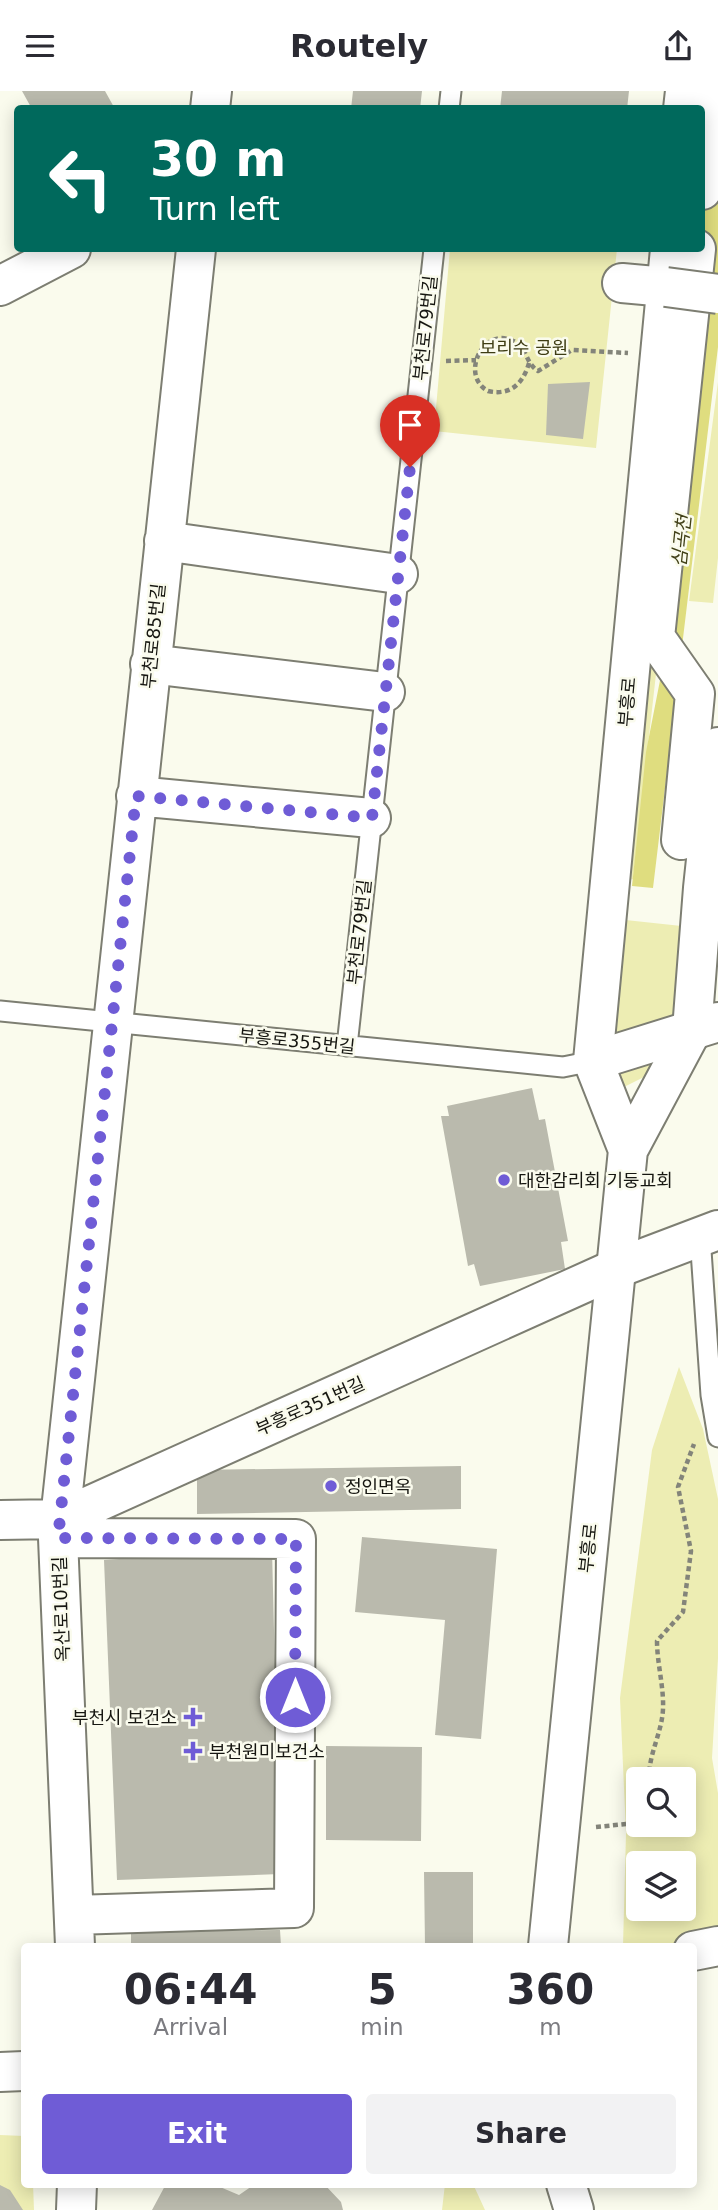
<!DOCTYPE html>
<meta charset="utf-8">
<style>
body{margin:0;font-family:"DejaVu Sans","Noto Sans KR",sans-serif;background:#f2f2f3;color:#2b2b33;height:100vh;display:flex;flex-direction:column;font-size:26px;white-space:nowrap}
*{box-sizing:border-box;margin:0}
p{font-size:23px;color:#7c7c81}
.icon{flex:none;width:38px;height:38px;fill:none;stroke:currentColor;stroke-width:2;stroke-linecap:round;stroke-linejoin:round}
.map{position:relative;flex:1;overflow:hidden}
.side{position:absolute;left:21px;top:1852px;width:676px;height:245px;display:flex;flex-direction:column;background:#fff;border-radius:7px;box-shadow:0 4px 18px #0003}
.side>*{flex:none}
.guide{position:absolute;left:14px;top:14px;width:691px;height:147px;border-radius:7px;box-shadow:0 4px 18px #0003;background:#00695c;color:#fff;overflow:hidden}
.fabs{position:absolute;left:626px;top:1676px;display:grid;gap:14px}
.fabs a{display:grid;place-items:center;width:70px;height:70px;border-radius:7px;background:#fff;box-shadow:0 4px 18px #0003;font-size:35px}
.pin{position:absolute;display:grid;place-items:center;width:60px;height:60px;color:#fff;margin:-72px -30px;border-radius:50% 50% 50% 0;rotate:-45deg;box-shadow:0 0 7px #0007}
.pin .icon{rotate:45deg}
.me{position:absolute;width:77px;margin:-38px;rotate:0deg;stroke-linejoin:round;filter:drop-shadow(0 0 5px #0008)}
.turn{display:flex;align-items:center;gap:24px;height:147px;padding:0 21px;font-size:32px}
.turn .icon{width:91px;height:91px;stroke-width:2.5}
.turn b{display:block;font-size:49px;line-height:60px}
.eta{display:flex;justify-content:space-evenly;align-items:center;height:119px;text-align:center}
.eta b{font-size:42px;font-weight:800;line-height:49px}
.action{display:flex;gap:14px;margin-top:auto;padding:14px 21px}
.action a{flex:1;height:80px;border-radius:7px;background:#6f5cd6;color:#fff;font-size:28px;font-weight:800;line-height:80px;text-align:center}
.action a+a{background:#f2f2f3;color:#2b2b33}
header{display:flex;justify-content:space-between;align-items:center;height:91px;padding:0 21px;background:#fff;font-size:32px;font-weight:800}
.map>svg:first-child{display:block}
.green{fill:#ededb3;fill-rule:evenodd}
.water{fill:#dfdd7f}
.building{fill:#babaad}
.lines{fill:none;stroke-linecap:round;stroke-linejoin:round}
.lane-casing{stroke:#7d7e72;stroke-width:23}
.street-casing{stroke:#7d7e72;stroke-width:42}
.secondary-casing{stroke:#7d7e72;stroke-width:42}
.path{stroke:#83847a;stroke-width:4.5;stroke-dasharray:5 3.5;stroke-linecap:butt}
.lane{stroke:#fff;stroke-width:19}
.street{stroke:#fff;stroke-width:38}
.secondary{stroke:#fff;stroke-width:38}
.street-bridge-casing{stroke:#7d7e72;stroke-width:42;stroke-linecap:butt}
.street-bridge{stroke:#fff;stroke-width:38}
.route{stroke:#6f5cd6;stroke-width:12;stroke-dasharray:0 21.6}
.poi-dot{fill:#6f5cd6;stroke:#fafbed;stroke-width:2.5}
.labels{text-anchor:middle;dominant-baseline:central;stroke-width:5;stroke-linejoin:round;paint-order:stroke}
.street-label{font-size:18px;fill:#161611;stroke:#fafbed}
.park-label{font-size:18px;fill:#3d3c13;stroke:#fafbed}
.poi-label{font-size:18px;fill:#161611;stroke:#fafbed;text-anchor:start}
.water-label{font-size:19px;font-style:italic;fill:#414018;stroke:#fafbed}
</style>
<header><svg class="icon" aria-label="menu" viewBox="0 0 24 24"><path d="M4 6h16M4 12h16M4 18h16"/></svg>Routely<svg class="icon" aria-label="share" viewBox="0 0 24 24"><path d="M12 15V3M7 8l5-5 5 5M5 13v7h14v-7"/></svg></header>
<div class="map">
<svg width="718" height="2119" viewBox="0 0 718 2119">
<rect width="100%" height="100%" fill="#fafbed"/>
<path class="green" d="M450 158H617L596 357 434 340Z
M718 291V467L713 512 689 510Z
M644 572 657 574 633 788 612 793Z
M607 827 700 837 676 970 614 1001Z
M679 1276 703 1338 718 1408V1567L712 1667 718 1702V1850L693 1855H623L626 1742 620 1607 652 1359ZM639 1689H684V1734H639ZM639 1773H684V1818H639Z
M0 2044 24 2045V2093H33L34 2119H0Z
M445 2093H473L485 2119H442Z"/>
<path class="water" d="M718 0V256L653 797 632 795 646 661 663 574 702 158V109Z"/>
<path class="building" d="M22 0H105L115 18H32Z
M353 0H422L420 18H351Z
M502 0H629L627 18H500Z
M590 291 583 348 546 344 548 293Z
M532 997 539 1029 545 1028 568 1150 561 1151 565 1178 480 1195 474 1173 468 1175 441 1025H449L447 1015Z
M461 1375V1418L197 1423V1379Z
M362 1446 497 1458 481 1648 435 1644 445 1529 355 1521Z
M272 1458 280 1783 117 1789 104 1469Z
M326 1655 422 1656 421 1750 326 1749Z
M424 1781H473V1855H425Z
M280 1839 281 1855H131V1840Z
M166 2093H213L239 2104 255 2093H324L341 2111 343 2119H152Z
M0 2094 10 2099 23 2119H0Z"/>
<g class="lines">
<g class="lane-casing">
<path id="lane" d="M449 18 451 0
M0 920 563 976 593 970
M347 955 434 158
M700 1145 711 1304 718 1346"/>
</g>
<g class="street-casing">
<path id="street" d="M210 18 212 0
M702 99 712 0
M622 192 666 196
M0 195 71 158
M164 450 398 483
M150 573 385 601
M136 705 371 727
M681 749 695 603 655 546 696 158
M593 970 718 931
M0 1429 60 1428 615 1178 718 1139
M58 1447 296 1448 294 1817 74 1824
M75 1855 58 1447 196 158
M693 1860 718 1855
M76 2119 77 2093"/>
</g>
<g class="secondary-casing">
<path id="secondary" d="M683 18 685 0
M628 1059 593 970 670 158
M548 1855 628 1059 692 939 703 797 718 656
M0 1981 24 1980
M566 2093 574 2119"/>
</g>
<path class="path" d="M446 270 476 269
M529 272C523 293 510 305 488 300 460 285 482 237 511 249 528 255 524 271 538 280L572 259 628 262
M649 1689C648 1664 662 1642 663 1618 664 1596 657 1572 657 1550L683 1521 691 1460 678 1396 694 1353
M596 1736 626 1733 639 1729"/>
<use href="#lane" class="lane"/>
<use href="#street" class="street"/>
<use href="#secondary" class="secondary"/>
<g class="street-bridge-casing">
<path id="street-bridge" d="M666 196 718 203"/>
</g>
<use href="#street-bridge" class="street-bridge"/>
</g>
<g class="lines">
<path class="route" d="M295 1606 296 1448 58 1447 136 705 372 727 410 376"/>
</g>
<g class="poi-dot">
<circle cx="504" cy="1089" r="7"/>
<circle cx="331" cy="1395" r="7"/>
<path d="M189.5 1615.5h7v7h7v7h-7v7h-7v-7h-7v-7h7z"/>
<path d="M189.5 1649.5h7v7h7v7h-7v7h-7v-7h-7v-7h7z"/>
</g>
<g class="labels">
<g class="street-label">
<text transform="translate(425 237) rotate(-84)">부천로79번길</text>
<text transform="translate(153 545) rotate(-84)">부천로85번길</text>
<text transform="translate(627 611) rotate(-85)">부흥로</text>
<text transform="translate(359 841) rotate(-84)">부천로79번길</text>
<text transform="translate(297 950) rotate(6)">부흥로355번길</text>
<text transform="translate(310 1315) rotate(-24)">부흥로351번길</text>
<text transform="translate(588 1457) rotate(-84)">부흥로</text>
<text transform="translate(61 1518) rotate(-92)">옥산로10번길</text>
</g>
<g class="park-label">
<text x="524" y="256">보리수 공원</text>
</g>
<g class="poi-label">
<text x="518" y="1089">대한감리회 기둥교회</text>
<text x="345" y="1395">정인면옥</text>
<text x="177" y="1626" text-anchor="end">부천시 보건소</text>
<text x="209" y="1660">부천원미보건소</text>
</g>
<g class="water-label">
<text transform="translate(681 450) rotate(-84)">심곡천</text>
</g>
</g>
</svg>
<div class="fabs">
<a><svg class="icon" aria-label="search" viewBox="0 0 24 24"><circle cx="10" cy="10" r="6"/><path d="M15 15l6 6"/></svg></a>
<a><svg class="icon" aria-label="layers" viewBox="0 0 24 24"><path d="M12 4l9 5-9 5-9-5zM3 14l9 5 9-5"/></svg></a>
</div>
<div class="pin" style="left:410px;top:376px;background:#d93025"><svg class="icon" aria-label="arrive" viewBox="0 0 24 24"><path d="M6 21V4h12l-3 4 3 4H6"/></svg></div>
<svg class="me" style="left:295px;top:1606px" viewBox="-20 -20 40 40"><circle r="17" fill="#6f5cd6" stroke="#fff" stroke-width="3"/><path d="M0-11L8 9 0 5-8 9z" fill="#fff"/></svg>
<div class="guide">
<div class="turn"><svg class="icon" aria-label="left" viewBox="0 0 24 24"><path d="M17 20v-9H6M10 6l-5 5 5 5"/></svg><div><b>30 m</b>Turn left</div></div>
</div>
<section class="side">
<div class="eta">
<div><b>06:44</b><p>Arrival</p></div>
<div><b>5</b><p>min</p></div>
<div><b>360</b><p>m</p></div>
</div>
<div class="action"><a>Exit</a><a>Share</a></div>
</section>
</div>
